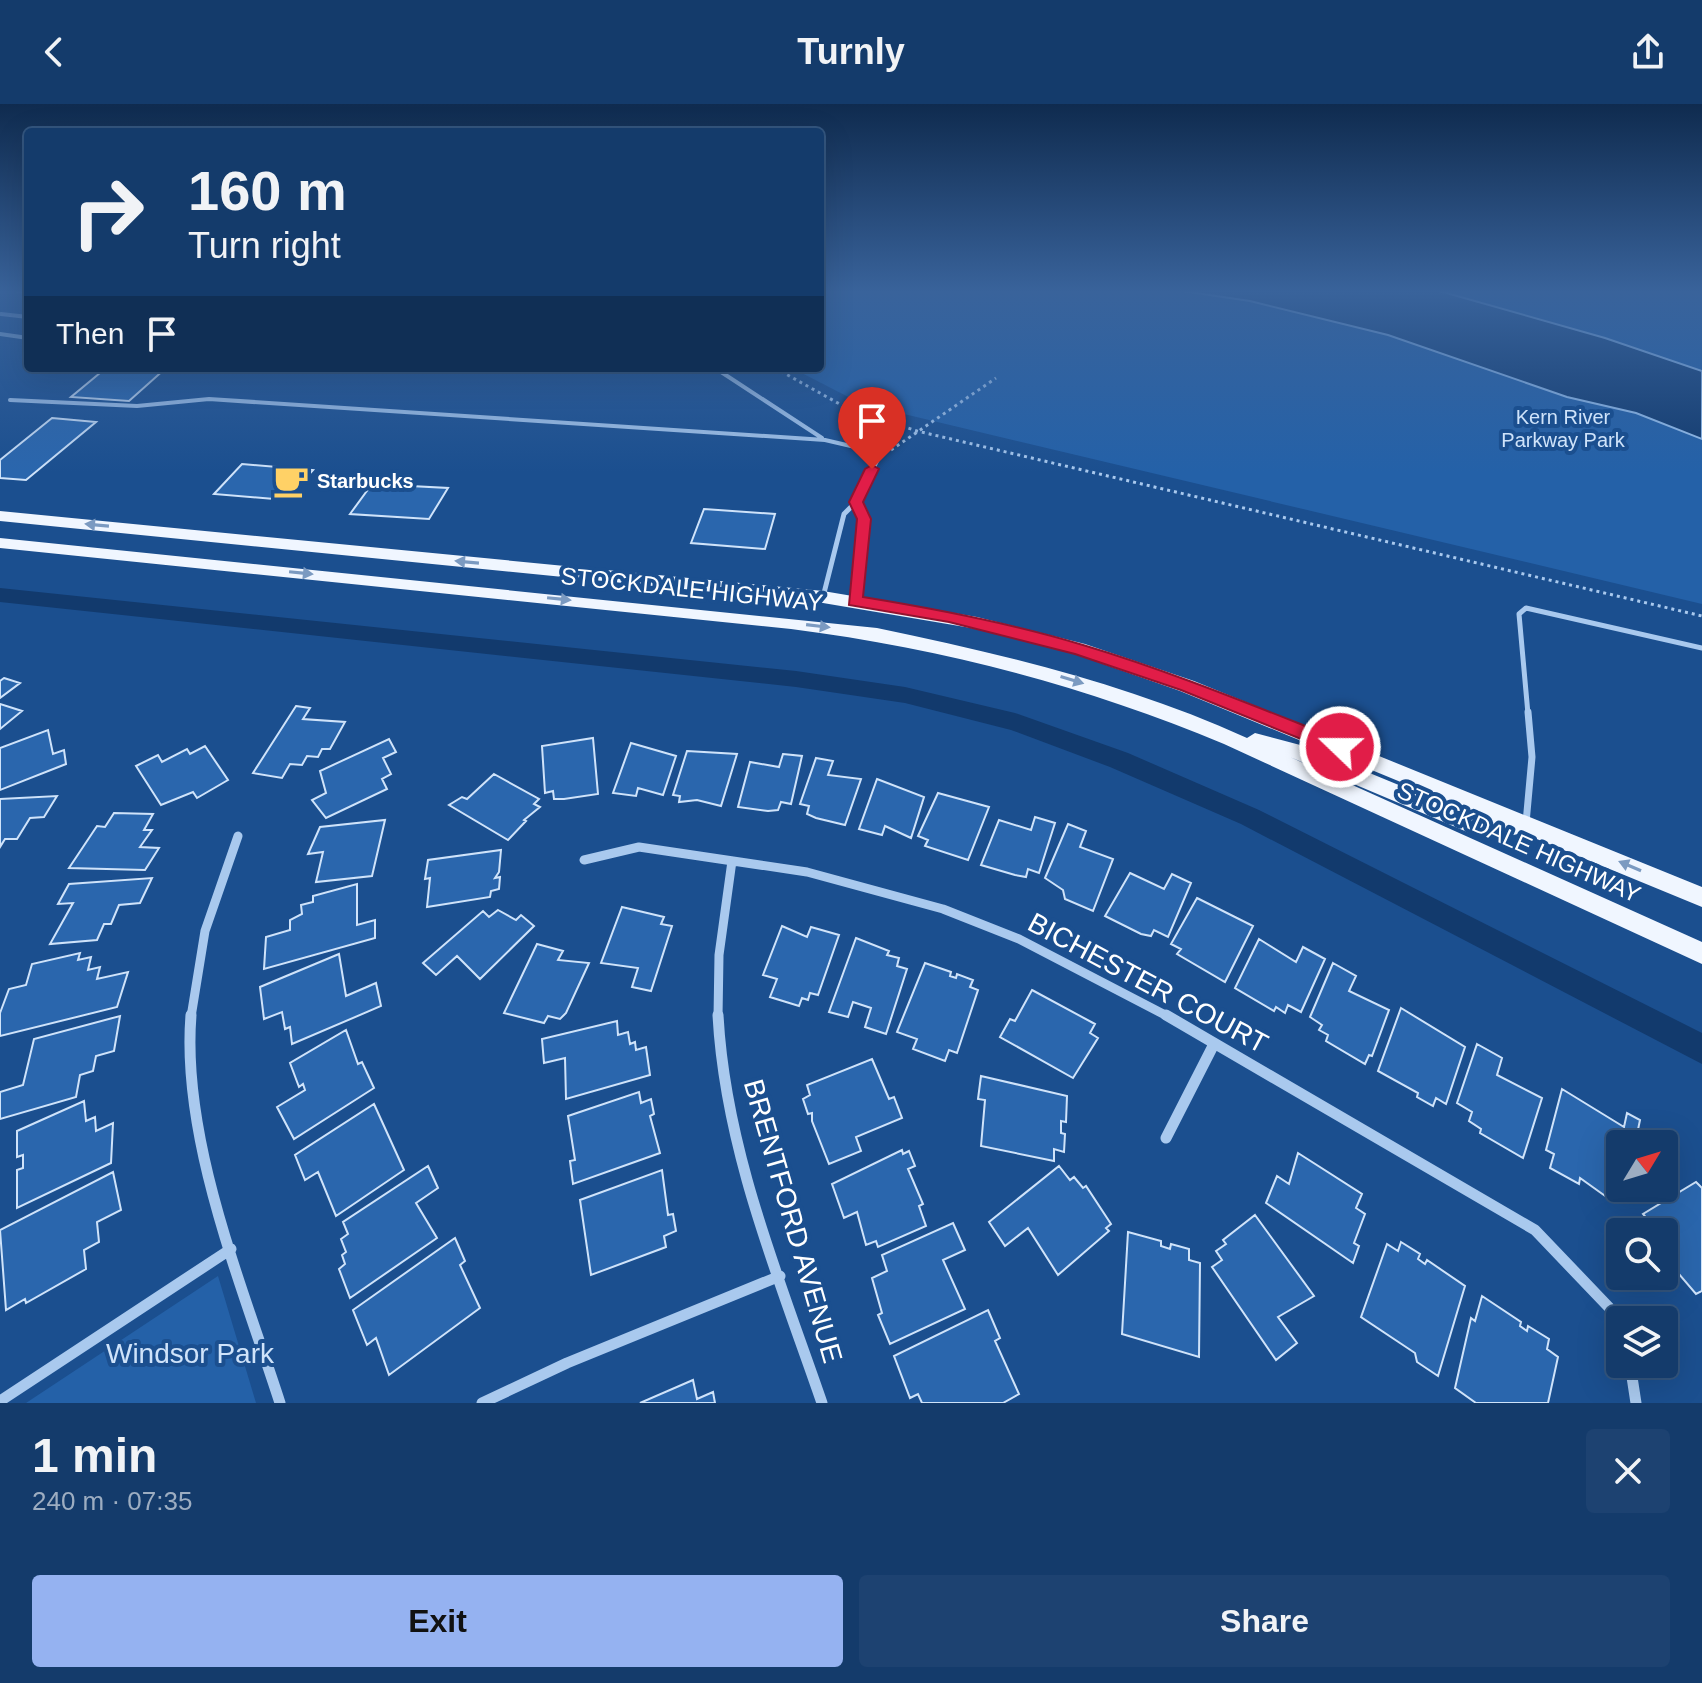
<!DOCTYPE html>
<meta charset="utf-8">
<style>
body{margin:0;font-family:Helvetica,sans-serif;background:#1d4271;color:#f1f3f6;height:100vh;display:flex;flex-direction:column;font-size:30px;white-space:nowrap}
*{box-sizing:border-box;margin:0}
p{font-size:26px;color:#9dadc1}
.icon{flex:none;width:44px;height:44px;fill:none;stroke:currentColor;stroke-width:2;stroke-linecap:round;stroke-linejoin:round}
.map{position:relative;height:1299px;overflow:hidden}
.details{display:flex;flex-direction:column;background:#143b6b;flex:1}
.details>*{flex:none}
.guide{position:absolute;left:24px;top:24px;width:800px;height:244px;border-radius:8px;box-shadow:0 8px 32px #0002,0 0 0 2px #33557e;background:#143b6b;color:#f1f3f6;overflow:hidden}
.needle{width:52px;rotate:52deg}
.controls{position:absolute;left:1606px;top:1026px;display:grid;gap:16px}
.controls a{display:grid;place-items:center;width:72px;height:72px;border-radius:8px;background:#143b6b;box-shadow:0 8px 32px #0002,0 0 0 2px #33557e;font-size:40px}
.pin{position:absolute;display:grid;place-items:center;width:68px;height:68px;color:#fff;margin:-82px -34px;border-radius:50% 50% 50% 0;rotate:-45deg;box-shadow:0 0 8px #0007}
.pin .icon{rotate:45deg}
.me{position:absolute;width:88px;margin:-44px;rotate:292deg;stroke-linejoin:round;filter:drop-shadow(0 0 6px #0008)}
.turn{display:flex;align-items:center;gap:28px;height:168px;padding:0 32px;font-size:36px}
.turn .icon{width:104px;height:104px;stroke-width:2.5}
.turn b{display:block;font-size:56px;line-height:68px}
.then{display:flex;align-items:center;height:76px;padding:0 32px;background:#0003;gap:16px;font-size:30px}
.round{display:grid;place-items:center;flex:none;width:84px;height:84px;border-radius:8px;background:#1d4271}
.head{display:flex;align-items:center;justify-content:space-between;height:136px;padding:0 32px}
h1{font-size:48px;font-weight:700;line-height:60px}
.action{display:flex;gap:16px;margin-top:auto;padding:16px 32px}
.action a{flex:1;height:92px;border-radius:8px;background:#95b2f1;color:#111;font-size:32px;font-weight:700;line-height:92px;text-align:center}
.action a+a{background:#1d4271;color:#f1f3f6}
header{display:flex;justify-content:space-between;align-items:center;height:104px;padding:0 32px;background:#143b6b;font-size:36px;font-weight:700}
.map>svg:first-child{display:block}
.green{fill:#2461a8}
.water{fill:#123a6d;stroke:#9cc4f0;stroke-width:2}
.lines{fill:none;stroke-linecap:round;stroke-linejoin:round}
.canal{fill:#123a6d;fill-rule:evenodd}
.building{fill:#2a66ad;stroke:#cfe3fa;stroke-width:2}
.path{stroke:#a9c9ee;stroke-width:3;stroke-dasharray:3 4;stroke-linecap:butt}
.lane-far2{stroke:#a9c9ee;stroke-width:4}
.lane-far1{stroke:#a9c9ee;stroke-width:5}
.lane{stroke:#a9c9ee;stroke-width:7}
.street-far1{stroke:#a9c9ee;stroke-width:9}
.street{stroke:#a9c9ee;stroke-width:11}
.primary{fill:#f0f6ff;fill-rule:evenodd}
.oneway{fill:#7b9ac1}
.route{fill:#e11d48;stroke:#92132f;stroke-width:2}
.labels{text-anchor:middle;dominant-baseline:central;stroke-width:8;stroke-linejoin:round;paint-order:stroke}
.far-park-label{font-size:20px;fill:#cfe3fa;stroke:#1b4f8f}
.far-poi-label{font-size:20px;font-weight:bold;fill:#fff;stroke:#1b4f8f;text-anchor:start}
.street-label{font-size:24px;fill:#fff;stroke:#1b4f8f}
.near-street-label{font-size:28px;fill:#fff;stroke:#1b4f8f}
.near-park-label{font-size:28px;fill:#cfe3fa;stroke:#1b4f8f}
</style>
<header><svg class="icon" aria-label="back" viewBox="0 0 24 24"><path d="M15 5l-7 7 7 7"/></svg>Turnly<svg class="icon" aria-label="share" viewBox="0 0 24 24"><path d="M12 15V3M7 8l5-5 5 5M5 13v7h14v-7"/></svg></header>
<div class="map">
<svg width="1702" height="1299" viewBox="0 0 1702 1299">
<rect width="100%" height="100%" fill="#1b4f8f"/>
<path class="green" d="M820 186H1702V500L862 300 792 264H820Z
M218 1172 256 1299H26Z"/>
<path class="water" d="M1176 186H1436L1605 234 1702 267V335L1636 309 1567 293 1388 231 1250 197Z"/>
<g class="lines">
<path class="canal" d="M0 484 796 567 905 583 1015 609 1128 649 1259 706 1702 929V960L1241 720 1110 663 1011 626 905 599 796 583 0 498Z"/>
</g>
<path class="building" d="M106 264H166L129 297 71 293Z
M52 314 96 318 26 376 0 374V356Z
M242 360 313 366 286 396 214 390Z
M372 380 448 384 429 415 350 410Z
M704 405 775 410 765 445 691 439Z
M4 574 20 579 0 594V577Z
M0 600 22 607 0 625Z
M296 602 310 604 303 615 345 618 330 645H322L318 653 307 652 302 661 290 660 282 674 253 669Z
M48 626 53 650 64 646 66 660 0 686V644Z
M593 634 598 690 564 695H554L553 687 545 689 542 642Z
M389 635 396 648 383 654 391 670 382 675 387 685 326 714 312 696 326 689 320 667Z
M631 639 676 652 663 691 638 684 636 692 613 689Z
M205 642 228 676 197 694 193 688 161 701 136 662 158 651 162 658 187 645 190 650Z
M687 647 737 650 721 702 697 696 679 698 680 692 673 691Z
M783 650 802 652 791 700 781 698 778 706 768 707 738 703 750 658 779 663Z
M816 654 833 657 828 671 861 675 845 721 816 714 807 710 809 702 800 700Z
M494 670 539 695 534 700 540 703 524 716 526 717 508 736 449 701 462 693 467 695Z
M877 675 924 693 911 734 885 722 882 731 859 725Z
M938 689 989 703 968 756 925 742 928 736 918 732Z
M57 692 44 713 30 714 17 735H5L0 743V695Z
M114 709 153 710 144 726H152L140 743 159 744 145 766 69 764 97 722 105 723Z
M1035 713 1055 719 1039 769 1028 765 1026 773 1015 771 981 761 999 716 1031 726Z
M385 716 372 772 316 778 323 748 308 750 320 723Z
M1068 720 1086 727 1080 743 1113 755 1093 807 1065 795 1063 786 1045 774Z
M501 746 499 768 495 774 500 773 499 785 491 787 490 793 427 803 430 774 425 775 428 756Z
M1130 769 1164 785 1172 770 1191 779 1168 833 1154 826 1151 832 1141 830 1105 812Z
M152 774 140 799 119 801 111 820H104L97 836 50 840 73 799 58 800 69 780Z
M357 780V821L375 816V834L264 865 266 833 290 826V816L302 810 301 801 313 798V792Z
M1197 794 1253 822 1225 878 1177 850 1181 845 1171 840Z
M622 803 664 813 661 820 672 822 651 887 632 883 638 864 601 859Z
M498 806 516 816 521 811 534 822 480 875 457 852 436 871 423 859 483 807 489 813Z
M782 822 807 833 811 823 839 831 818 891 810 889 808 896 802 894 799 902 770 893 777 875 763 871Z
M856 834 889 847 887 851 899 854 897 862 907 865 886 930 865 923 871 904 853 898 848 913 829 908Z
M1259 835 1296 858 1303 843 1325 855 1301 908 1288 901 1285 909 1276 903 1274 907 1235 884Z
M537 840 563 847 558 856 589 859 566 909 560 915 548 912 544 919 504 909Z
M80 849 78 856 91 853 88 866 100 863 97 875 128 868 117 903 0 932V909L9 885 26 881 32 860Z
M339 850 346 892 376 879 381 902 292 940 290 923 285 925 282 908 264 915 260 883Z
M925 859 951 868 950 872 956 874 957 870 973 876 970 883 978 886 957 949 949 946 945 957 913 945 917 935 897 928Z
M1333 859 1356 872 1349 887 1389 906 1372 952 1369 951 1365 960 1326 937 1328 931 1319 926 1322 921 1310 913Z
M1032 886 1095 920 1090 929 1098 934 1073 974 1000 933 1010 915 1015 917Z
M1401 904 1465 943 1446 1000 1436 994 1433 1002 1417 993 1418 989 1378 967Z
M120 912 114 947 96 952 93 967 80 971 76 993 0 1015V988L23 981 34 935Z
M617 917 618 931 628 928 630 940 635 938 636 946 646 943 650 971 566 995 565 954 544 959 542 935Z
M346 926 358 960 362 958 374 984 294 1035 277 1003 305 986 303 980 299 983 290 959Z
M1477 940 1502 954 1497 971 1542 994 1523 1054 1480 1029 1481 1025 1469 1017 1472 1008 1457 999Z
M872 955 889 995 894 993 902 1014 856 1033 861 1047 829 1060 812 1017V1009L808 1010 803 995 810 991 807 981Z
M981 972 1067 992 1066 1018 1061 1017V1029L1065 1030 1064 1048 1054 1045V1057L981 1042 985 996 978 995Z
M1562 985 1624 1023 1627 1009 1640 1016 1635 1040H1620V1084H1626L1623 1094 1609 1086 1608 1094 1580 1074 1579 1080 1550 1064 1554 1050 1546 1046Z
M639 988 641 999 651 995 654 1010 650 1012 660 1049 573 1080 570 1057 575 1056 568 1012Z
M84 997 86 1017 95 1013 96 1027 113 1019 111 1059 17 1104V1066L23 1064V1051L17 1053V1027Z
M374 1000 404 1066 336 1112 318 1068 305 1076 295 1051Z
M902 1046 903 1050 909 1047 915 1062 908 1065 923 1100 919 1102 926 1122 878 1143 876 1137 866 1141 857 1108 844 1114 832 1080Z
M1298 1049 1362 1090 1356 1104 1365 1110 1354 1139 1359 1142 1353 1159 1266 1099 1277 1072 1289 1080Z
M428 1062 438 1084 416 1099 437 1134 350 1194 339 1165 345 1160 342 1151 346 1148 341 1135 348 1130 343 1118Z
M1059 1062 1070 1076 1074 1073 1083 1084 1086 1082 1111 1120 1106 1124 1109 1127 1058 1171 1028 1124 1005 1142 989 1118Z
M662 1066 668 1111 673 1110 676 1127 664 1132 666 1143 591 1171 580 1096Z
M113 1068 121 1106 97 1118 99 1138 84 1146 86 1165 26 1199 25 1195 6 1206 0 1126Z
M1696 1078 1702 1084V1187L1696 1190 1667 1156 1673 1152 1664 1143V1128H1648L1655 1124 1643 1110Z
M1255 1111 1314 1192 1278 1213 1297 1239 1276 1256 1212 1163 1222 1156 1216 1147 1226 1140 1223 1136Z
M953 1119 965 1146 943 1156 965 1205 890 1240 878 1211 882 1209 872 1174 887 1167 882 1151Z
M1128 1128 1161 1137V1142L1170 1145 1171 1140 1189 1145V1156L1200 1159 1199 1253 1122 1230Z
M455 1134 465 1157 460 1161 480 1204 389 1271 376 1234 367 1241 353 1206Z
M1401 1138 1420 1150 1418 1155 1425 1160 1427 1156 1465 1182 1438 1272 1417 1258 1415 1249 1361 1213 1387 1140 1398 1147Z
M1482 1192 1521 1218 1520 1222 1527 1227 1528 1222 1549 1235 1547 1245 1558 1253 1548 1299H1476L1455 1284 1471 1214 1475 1217Z
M988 1206 1000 1234 995 1237 1019 1290 1003 1299H922L918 1290 910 1294 894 1252Z
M693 1276 697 1295 713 1288 715 1299H640Z"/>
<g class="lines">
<path class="path" d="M775 264 845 303 917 327 1702 512
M891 346 996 274"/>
<path class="lane-far2" d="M16 186 28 189
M1 210 28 213
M0 230 28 234
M715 264 822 334
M10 296 137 302 209 295 825 336 881 349 869 373"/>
<path class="lane-far1" d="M823 493 844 410 856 398 870 371
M855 497 864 415 856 398
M1528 610 1519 510 1526 504 1702 544"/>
<path class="lane" d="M1526 719 1532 653 1528 608"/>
<path class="street-far1" d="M584 756 639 743 807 768 943 805 1019 835 1169 913
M191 913 205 827 238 732
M718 913 719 851 732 757"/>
<path class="street" d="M191 911C181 1035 242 1181 280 1299
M718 911C725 1045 779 1174 822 1299
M1166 911 1535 1126 1621 1216
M1166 1034 1214 940
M1630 1260 1636 1299
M0 1297 231 1145
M482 1299 567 1259 780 1172"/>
<path class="primary" d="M0 407 823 487 977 513 1085 540 1194 577 1702 783V803L1522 729 1501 734 1472 730 1290 653 1702 838V860L1224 640C1085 582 941 544 791 525L0 444V434L877 524C1003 550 1130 581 1247 634L1255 629 1304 642 1474 712 1488 714 1180 587 1075 550 977 525 823 499 0 417Z"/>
</g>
<defs><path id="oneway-solid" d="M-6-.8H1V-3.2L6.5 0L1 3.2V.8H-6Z" transform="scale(2)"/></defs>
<g class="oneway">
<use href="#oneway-solid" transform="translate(97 421) rotate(-175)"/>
<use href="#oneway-solid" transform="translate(467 458) rotate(-175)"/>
<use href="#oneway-solid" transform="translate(301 469) rotate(6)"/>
<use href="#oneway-solid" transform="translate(559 495) rotate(6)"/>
<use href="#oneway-solid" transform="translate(818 522) rotate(7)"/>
<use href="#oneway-solid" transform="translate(1072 576) rotate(17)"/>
<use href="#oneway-solid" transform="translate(1630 762) rotate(-157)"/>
</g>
<linearGradient id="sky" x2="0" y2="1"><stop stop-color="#0f2b4f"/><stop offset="0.51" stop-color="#39639b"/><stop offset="1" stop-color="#39639b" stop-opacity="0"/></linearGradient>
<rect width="1702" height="368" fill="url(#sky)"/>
<path class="route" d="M872 361 879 365 863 398 871 415 863 493C937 505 1011 519 1083 541 1173 568 1259 604 1346 638V648H1333L1181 586 1075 550 949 518 849 501 857 415 849 398 865 365Z"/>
<defs>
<g id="cafe-bare" transform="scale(2.76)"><path d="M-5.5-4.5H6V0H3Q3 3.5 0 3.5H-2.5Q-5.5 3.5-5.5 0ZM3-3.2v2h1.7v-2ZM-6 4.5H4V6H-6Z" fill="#ffd166" stroke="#1b4f8f" stroke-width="2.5" paint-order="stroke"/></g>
</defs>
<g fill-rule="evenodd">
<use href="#cafe-bare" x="291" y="377"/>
</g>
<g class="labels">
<g class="far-park-label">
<text x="1563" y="313">Kern River<tspan x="1563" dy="23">Parkway Park</tspan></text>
</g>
<g class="far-poi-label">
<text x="317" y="377">Starbucks</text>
</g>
<g class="street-label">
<text transform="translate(692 485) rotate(6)">STOCKDALE HIGHWAY</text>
<text transform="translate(1519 738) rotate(24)">STOCKDALE HIGHWAY</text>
</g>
<g class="near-street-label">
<text transform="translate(1148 879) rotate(28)">BICHESTER COURT</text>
<text transform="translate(793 1117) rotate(74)">BRENTFORD AVENUE</text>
</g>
<g class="near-park-label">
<text x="190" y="1249">Windsor Park</text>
</g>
</g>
</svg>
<div class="controls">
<a><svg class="needle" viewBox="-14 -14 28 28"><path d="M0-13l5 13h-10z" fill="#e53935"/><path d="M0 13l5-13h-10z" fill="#9dadc1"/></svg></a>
<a><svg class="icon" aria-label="search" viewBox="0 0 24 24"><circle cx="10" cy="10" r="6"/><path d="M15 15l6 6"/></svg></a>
<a><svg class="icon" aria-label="layers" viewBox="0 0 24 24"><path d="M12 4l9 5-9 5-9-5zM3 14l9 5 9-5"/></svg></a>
</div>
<div class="pin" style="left:872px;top:365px;background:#d93025"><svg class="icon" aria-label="arrive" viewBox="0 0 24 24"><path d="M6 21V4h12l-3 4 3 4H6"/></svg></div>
<svg class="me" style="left:1340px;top:643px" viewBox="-20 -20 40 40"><circle r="17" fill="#e11d48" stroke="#fff" stroke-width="3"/><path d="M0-11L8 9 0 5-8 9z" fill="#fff"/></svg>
<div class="guide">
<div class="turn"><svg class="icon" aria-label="right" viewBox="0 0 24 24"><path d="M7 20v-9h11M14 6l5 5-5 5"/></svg><div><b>160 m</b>Turn right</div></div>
<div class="then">Then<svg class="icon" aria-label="arrive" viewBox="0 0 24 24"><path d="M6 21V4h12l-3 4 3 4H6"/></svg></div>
</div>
</div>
<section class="details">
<div class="head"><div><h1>1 min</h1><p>240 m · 07:35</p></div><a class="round"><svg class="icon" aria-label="close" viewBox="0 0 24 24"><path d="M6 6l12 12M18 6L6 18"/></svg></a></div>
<div class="action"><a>Exit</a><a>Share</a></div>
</section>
